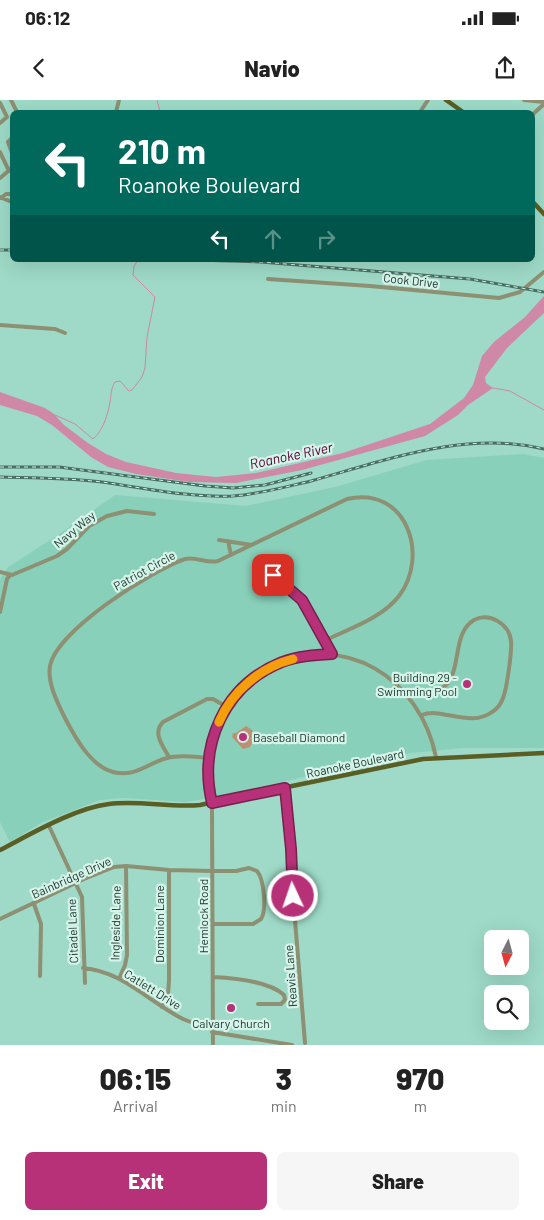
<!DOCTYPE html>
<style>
body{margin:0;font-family:Barlow,sans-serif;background:#f6f6f6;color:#222;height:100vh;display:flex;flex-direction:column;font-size:19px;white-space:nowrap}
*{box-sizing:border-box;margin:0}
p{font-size:16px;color:#767676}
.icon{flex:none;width:28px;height:28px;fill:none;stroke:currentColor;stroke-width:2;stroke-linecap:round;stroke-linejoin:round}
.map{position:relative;height:945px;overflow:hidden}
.details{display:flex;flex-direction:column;background:#fff;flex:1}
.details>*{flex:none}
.guide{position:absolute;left:10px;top:10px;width:525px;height:152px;border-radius:8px;box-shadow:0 5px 20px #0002;background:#00695c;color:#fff;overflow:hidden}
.needle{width:32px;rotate:186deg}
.fabs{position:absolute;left:484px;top:830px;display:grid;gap:10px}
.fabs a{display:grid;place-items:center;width:45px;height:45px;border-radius:8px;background:#fff;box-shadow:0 5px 20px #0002;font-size:25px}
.pin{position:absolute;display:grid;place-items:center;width:42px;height:42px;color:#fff;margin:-21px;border-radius:10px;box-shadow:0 2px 8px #0006}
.me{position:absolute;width:55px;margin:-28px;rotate:357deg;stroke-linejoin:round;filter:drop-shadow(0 0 4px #0008)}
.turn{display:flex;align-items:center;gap:18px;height:105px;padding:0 25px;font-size:22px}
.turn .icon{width:65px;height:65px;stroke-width:2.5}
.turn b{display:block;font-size:35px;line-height:42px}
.lanes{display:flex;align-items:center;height:48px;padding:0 25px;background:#0003;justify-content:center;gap:25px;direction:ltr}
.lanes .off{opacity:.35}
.eta{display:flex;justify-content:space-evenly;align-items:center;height:85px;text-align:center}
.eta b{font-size:30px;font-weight:800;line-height:35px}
.primary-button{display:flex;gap:10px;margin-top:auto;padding:10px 25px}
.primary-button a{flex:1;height:58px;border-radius:8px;background:#b63177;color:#fff;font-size:20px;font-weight:800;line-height:58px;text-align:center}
.primary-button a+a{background:#f6f6f6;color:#222}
.status{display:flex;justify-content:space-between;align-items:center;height:35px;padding:0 25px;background:#fff;direction:ltr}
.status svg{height:14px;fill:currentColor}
header{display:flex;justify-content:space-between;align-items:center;height:65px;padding:0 25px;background:#fff;font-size:22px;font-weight:800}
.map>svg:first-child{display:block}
.built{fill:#89d0ba}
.green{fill:#be8f72}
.water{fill:#cf88a6}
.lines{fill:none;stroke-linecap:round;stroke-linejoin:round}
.stream{stroke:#cf88a6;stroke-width:1}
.minor{stroke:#8d9073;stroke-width:4}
.major{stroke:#5a5e24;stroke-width:4.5}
.rail-casing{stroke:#496f63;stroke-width:3}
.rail{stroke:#d6f4e9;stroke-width:1;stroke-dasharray:4;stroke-linecap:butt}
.route-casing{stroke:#76204d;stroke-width:12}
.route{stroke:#b63177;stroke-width:9}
.slow{stroke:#f59e0b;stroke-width:9}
.poi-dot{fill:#b63177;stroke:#d6f4e9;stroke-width:2}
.labels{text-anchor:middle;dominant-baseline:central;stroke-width:4.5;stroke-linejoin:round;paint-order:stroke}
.street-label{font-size:12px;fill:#1b342d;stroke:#d6f4e9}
.poi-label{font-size:12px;fill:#1b342d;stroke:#d6f4e9;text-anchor:end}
.water-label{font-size:14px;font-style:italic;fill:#580033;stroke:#d6f4e9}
</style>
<div class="status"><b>06:12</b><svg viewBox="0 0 49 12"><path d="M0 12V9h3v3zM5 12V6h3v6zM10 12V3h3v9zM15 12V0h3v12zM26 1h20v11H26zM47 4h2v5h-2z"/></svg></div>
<header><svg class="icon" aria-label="back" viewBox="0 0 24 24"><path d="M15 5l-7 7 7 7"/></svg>Navio<svg class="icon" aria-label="share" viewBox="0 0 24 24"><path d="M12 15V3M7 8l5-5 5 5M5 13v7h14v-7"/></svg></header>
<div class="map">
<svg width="544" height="945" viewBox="0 0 544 945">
<rect width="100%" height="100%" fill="#9edac7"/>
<path class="built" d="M523 354 544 358V648H463L402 654 218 697 185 702 123 698 100 700 41 723 10 742 0 722V479L8 467 61 433 115 395 246 406 335 387 427 360Z"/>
<path class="green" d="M246 626 252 630 254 639 250 647 243 649 232 637 233 633H236Z"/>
<path class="water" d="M544 196V213L507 248 485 277 486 283 493 288 468 305 458 315 425 336 302 370 236 383 189 382 136 374 108 367 91 357 52 325 37 316 0 305V292L45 308 54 314 64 325 88 343 106 354 126 362 176 373 216 377 256 373 343 353 430 324 464 298 473 285 482 256 494 242 525 217Z"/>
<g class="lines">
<path class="stream" d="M157 0 160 12
M493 288 510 291 544 310
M55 315 75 324 93 339C103 331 108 314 110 302 111 295 111 288 115 282L120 281 129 291 132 290 142 277 145 268 147 237 155 197 133 175 134 166 138 160"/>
<path class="minor" d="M11 0 17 12
M524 0 544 2
M0 3 7 17 0 23
M116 12 119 0
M420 12 428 0
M532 15 544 4
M12 38 8 42 12 53
M0 52 9 71
M0 78 12 68
M0 97 12 102
M1 98 6 94H12
M268 179 370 186 499 198 520 192 544 172
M0 225 55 229 65 233
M219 440 252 445
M228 441 231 455
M0 472 12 475 57 456 67 449 89 426 107 416 127 411 154 414
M273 475 302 501 332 554
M0 512 7 479 10 475
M407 595C419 588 431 600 446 585 462 568 452 533 474 520 490 512 509 524 511 541 512 551 507 588 503 598 501 604 497 609 492 612 471 628 440 607 422 615
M169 657C163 646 152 633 163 622L207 599H213L227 607
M209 658C196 657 179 654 167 658 148 663 135 678 113 672 91 666 76 639 66 620 58 604 47 583 50 566 56 531 152 470 185 459 195 456 207 464 218 461L347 399C406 385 430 455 399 496 381 519 348 529 324 541
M285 688 291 749 292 783 305 943
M49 726 82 797 85 883
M34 804 41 824 40 876
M0 819 84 779 114 767 126 766 169 770 213 771H236L249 768 257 771C264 779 267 810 261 819L253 824H213
M83 868C122 871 149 902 183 919 191 923 203 925 212 928
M213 877C233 878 269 881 284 895L285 900 281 904H258
M119 879 125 865 127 855 126 766
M162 907 168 894 169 881V770
M212 932 292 945
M213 945 212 712C212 703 209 694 208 685 206 668 209 650 214 633 223 605 245 581 270 568 345 529 420 579 436 657"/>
<path class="major" d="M446 0 463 12
M532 101 544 114
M0 750C31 734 75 708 109 704 139 700 170 708 200 705L423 659 544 653"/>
<g class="rail-casing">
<path id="rail" d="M0 150H12
M195 160 261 162 470 179 544 192
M0 367H59L205 386 233 388 265 385 311 373
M0 377C34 378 68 378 102 382 144 388 191 398 233 396 260 394 285 387 311 381 387 360 465 330 544 349"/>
</g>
<use href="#rail" class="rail"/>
</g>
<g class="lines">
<g class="route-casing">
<path id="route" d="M273 475 302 500 332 554C315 555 298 556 282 562 225 585 198 644 212 703L285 688 291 749 293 796"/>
</g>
<use href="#route" class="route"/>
<path class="slow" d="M219 622C232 591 261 567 293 559"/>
</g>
<g class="poi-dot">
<circle cx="467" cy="584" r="5"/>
<circle cx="243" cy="637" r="5"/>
<circle cx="231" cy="908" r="5"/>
</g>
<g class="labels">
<g class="street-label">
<text transform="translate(411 180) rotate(6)">Cook Drive</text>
<text transform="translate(74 429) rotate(-40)">Navy Way</text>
<text transform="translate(144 470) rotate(-29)">Patriot Circle</text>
<text transform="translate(355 663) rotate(-12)">Roanoke Boulevard</text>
<text transform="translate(71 777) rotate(-24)">Bainbridge Drive</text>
<text transform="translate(203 816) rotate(-90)">Hemlock Road</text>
<text transform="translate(115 823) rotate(-89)">Ingleside Lane</text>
<text transform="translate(159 824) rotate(-90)">Dominion Lane</text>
<text transform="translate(72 831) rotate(-92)">Citadel Lane</text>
<text transform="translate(290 876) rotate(-94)">Reavis Lane</text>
<text transform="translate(153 889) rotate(32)">Catlett Drive</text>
</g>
<g class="poi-label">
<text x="457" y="577">Building 29 -<tspan x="457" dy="14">Swimming Pool</tspan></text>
<text x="253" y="637" text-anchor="start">Baseball Diamond</text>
<text x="231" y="923" text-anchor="middle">Calvary Church</text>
</g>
<g class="water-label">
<text transform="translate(291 355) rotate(-12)">Roanoke River</text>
</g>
</g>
</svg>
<div class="fabs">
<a><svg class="needle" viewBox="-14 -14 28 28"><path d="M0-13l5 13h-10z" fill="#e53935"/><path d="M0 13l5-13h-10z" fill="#767676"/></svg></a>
<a><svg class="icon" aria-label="search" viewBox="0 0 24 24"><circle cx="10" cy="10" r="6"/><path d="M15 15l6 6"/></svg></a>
</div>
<div class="pin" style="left:273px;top:475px;background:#d93025"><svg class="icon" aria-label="arrive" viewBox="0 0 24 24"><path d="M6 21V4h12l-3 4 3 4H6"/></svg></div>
<svg class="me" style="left:293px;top:796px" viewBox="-20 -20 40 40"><circle r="17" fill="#b63177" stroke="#fff" stroke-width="3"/><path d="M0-11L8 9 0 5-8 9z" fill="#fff"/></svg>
<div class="guide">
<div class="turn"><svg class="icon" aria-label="left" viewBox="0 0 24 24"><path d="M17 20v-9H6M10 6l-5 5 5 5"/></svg><div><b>210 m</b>Roanoke Boulevard</div></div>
<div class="lanes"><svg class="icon" aria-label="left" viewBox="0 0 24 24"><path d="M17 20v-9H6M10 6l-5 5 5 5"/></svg><svg class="icon off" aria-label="ahead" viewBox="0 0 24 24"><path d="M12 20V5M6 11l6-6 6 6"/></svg><svg class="icon off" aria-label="right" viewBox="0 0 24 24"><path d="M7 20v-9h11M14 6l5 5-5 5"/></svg></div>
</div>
</div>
<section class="details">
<div class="eta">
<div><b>06:15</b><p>Arrival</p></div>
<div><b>3</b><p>min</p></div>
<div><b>970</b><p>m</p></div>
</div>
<div class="primary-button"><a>Exit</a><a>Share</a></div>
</section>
